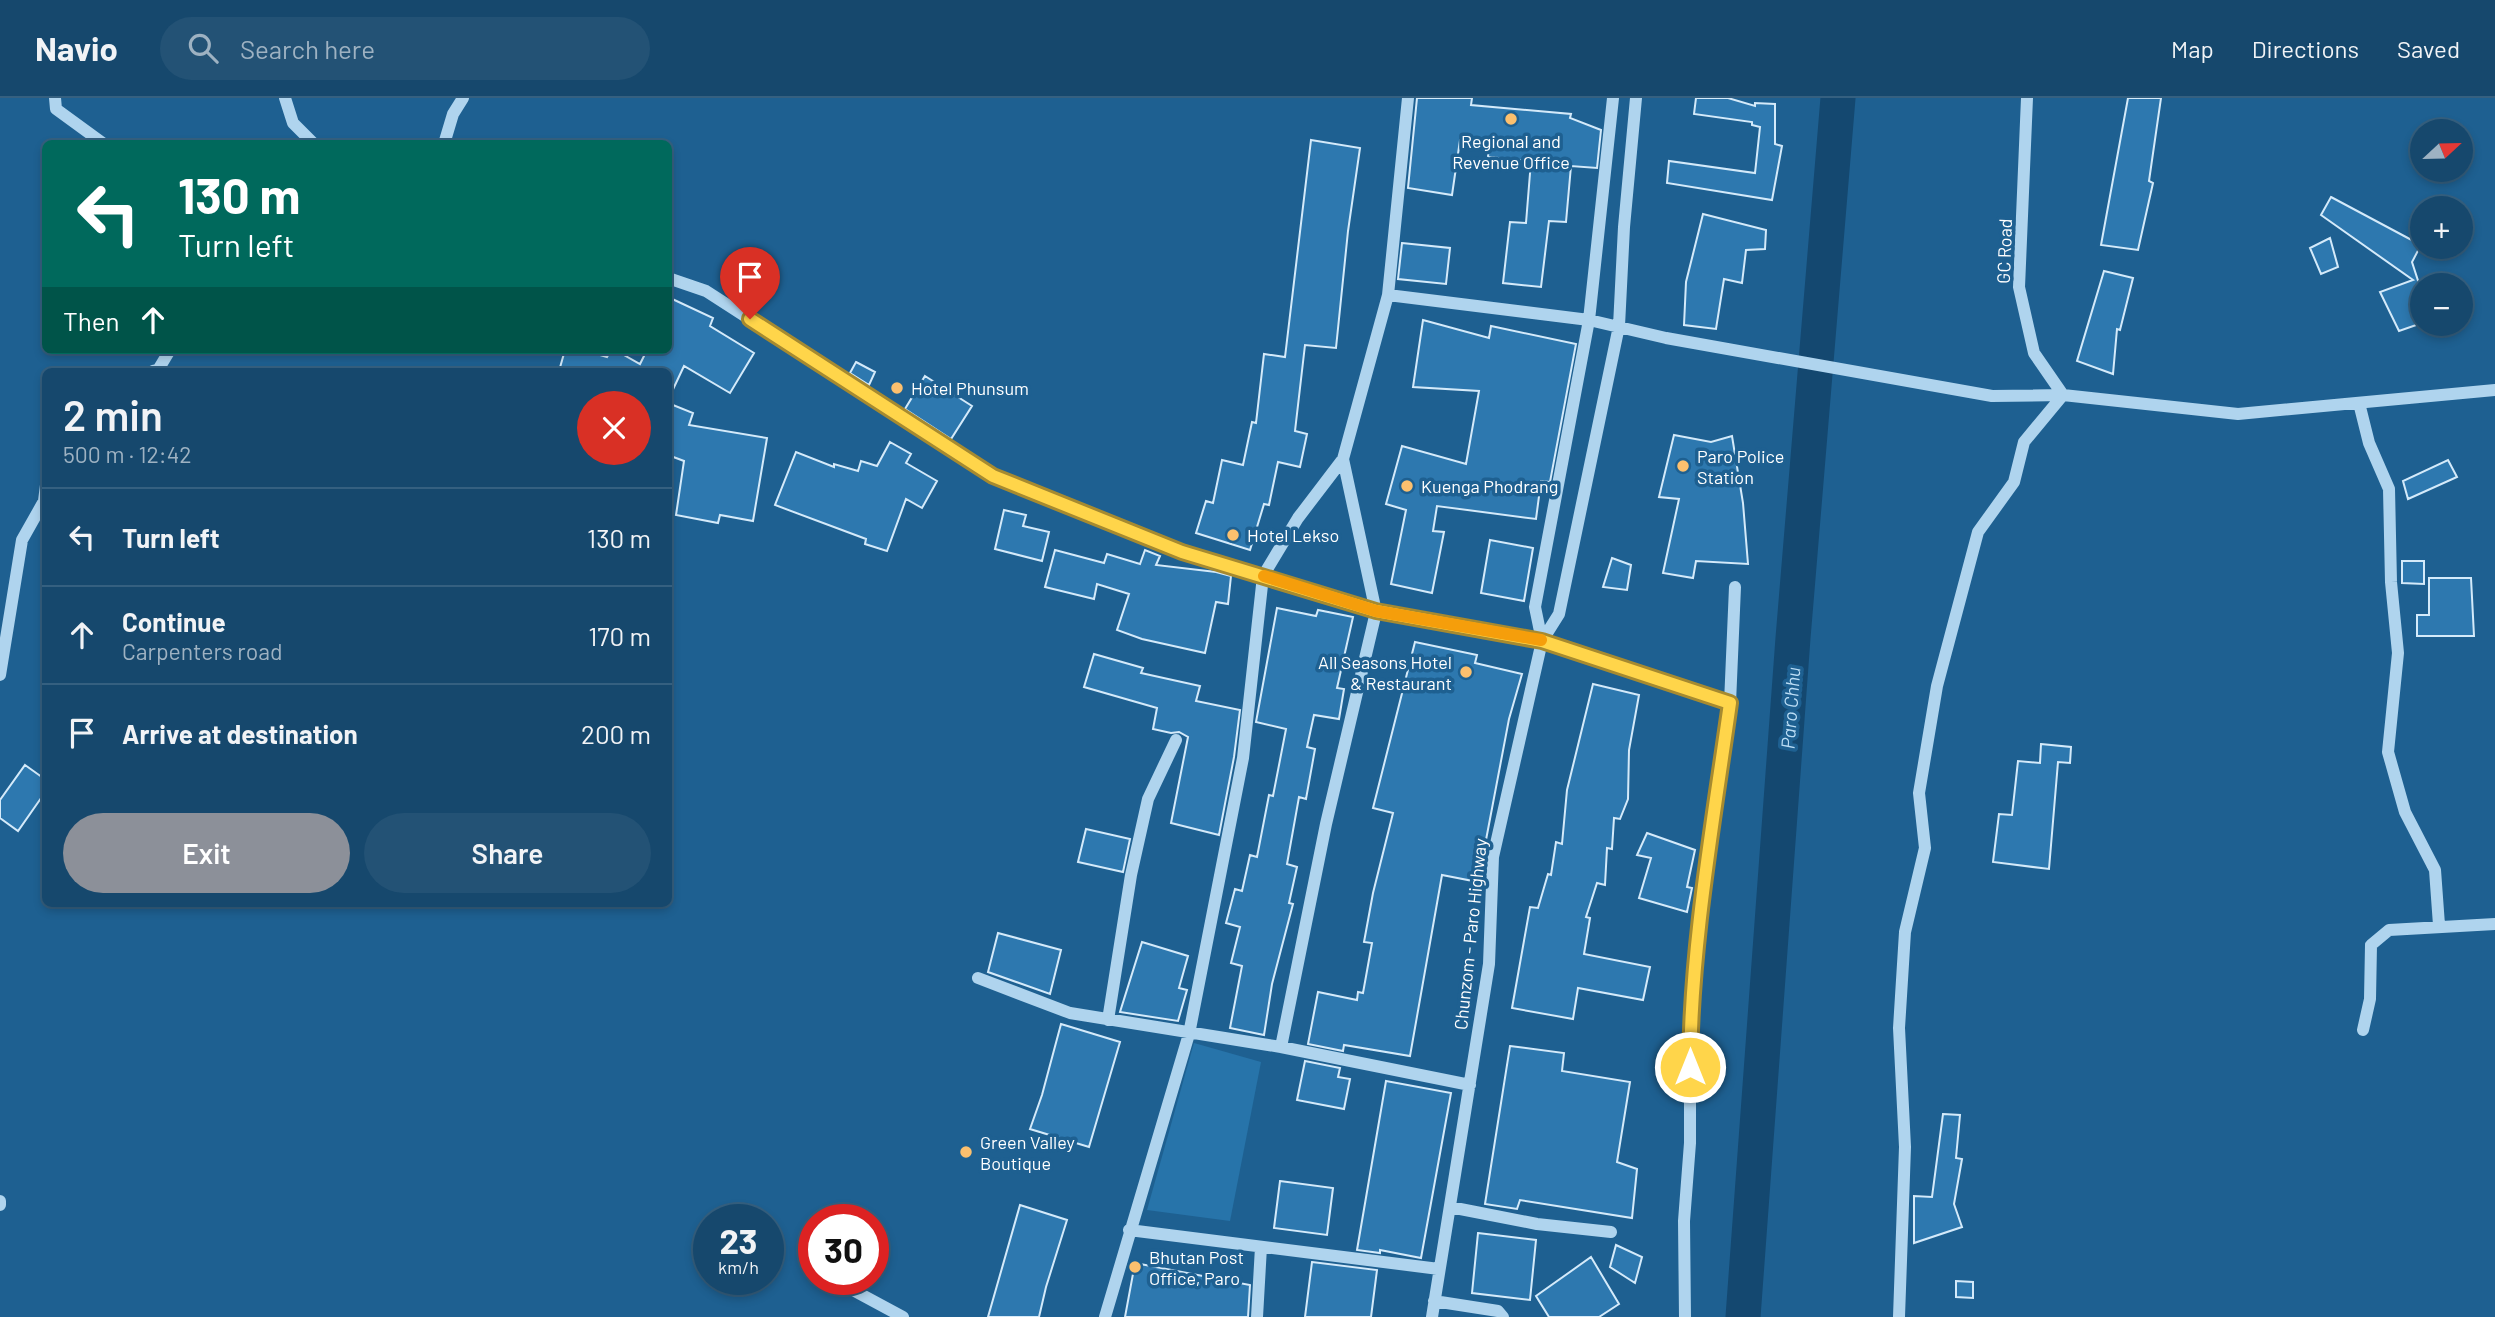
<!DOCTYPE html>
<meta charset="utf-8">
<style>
body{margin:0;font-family:Barlow,sans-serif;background:#235275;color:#f1f3f6;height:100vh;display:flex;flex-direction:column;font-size:26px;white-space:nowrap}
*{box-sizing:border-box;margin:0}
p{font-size:23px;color:#9eb2c2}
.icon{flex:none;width:38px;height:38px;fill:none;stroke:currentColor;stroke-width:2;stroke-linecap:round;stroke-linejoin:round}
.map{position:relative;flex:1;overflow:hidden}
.drawer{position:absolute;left:42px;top:270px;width:630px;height:539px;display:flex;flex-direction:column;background:#16486d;border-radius:10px;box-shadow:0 4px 10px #0003,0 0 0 2px #356080}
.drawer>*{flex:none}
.hud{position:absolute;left:42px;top:42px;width:630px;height:214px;border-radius:10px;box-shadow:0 4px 10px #0003,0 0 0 2px #356080;background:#00695c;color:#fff;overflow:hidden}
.needle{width:46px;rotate:68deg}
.controls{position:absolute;left:2410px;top:21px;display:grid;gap:14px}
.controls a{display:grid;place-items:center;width:63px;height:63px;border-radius:50%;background:#16486d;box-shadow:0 4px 10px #0003,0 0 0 2px #356080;font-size:35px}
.speed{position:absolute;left:693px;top:1106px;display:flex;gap:14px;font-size:35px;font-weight:700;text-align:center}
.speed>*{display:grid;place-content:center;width:91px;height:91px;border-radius:50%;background:#16486d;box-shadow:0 4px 10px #0003,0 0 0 2px #356080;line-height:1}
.speed small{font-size:18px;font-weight:400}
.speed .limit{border:10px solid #d22;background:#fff;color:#111}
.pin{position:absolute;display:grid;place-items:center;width:60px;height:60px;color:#fff;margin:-72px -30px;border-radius:50% 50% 50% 0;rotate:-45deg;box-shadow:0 0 7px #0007}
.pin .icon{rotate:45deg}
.me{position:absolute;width:77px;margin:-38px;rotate:0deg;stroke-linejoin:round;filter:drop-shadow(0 0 5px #0008)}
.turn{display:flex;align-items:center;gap:24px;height:147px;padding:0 21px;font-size:32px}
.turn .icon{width:91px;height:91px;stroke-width:2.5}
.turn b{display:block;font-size:49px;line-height:60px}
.then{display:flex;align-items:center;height:66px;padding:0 21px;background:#0003;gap:14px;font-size:26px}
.round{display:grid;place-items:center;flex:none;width:74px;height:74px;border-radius:37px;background:#235275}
.overview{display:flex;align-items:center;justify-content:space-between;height:119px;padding:0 21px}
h1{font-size:42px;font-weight:600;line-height:52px}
.cta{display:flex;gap:14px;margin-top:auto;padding:14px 21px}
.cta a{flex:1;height:80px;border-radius:42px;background:#8c9099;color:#fff;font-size:28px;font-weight:600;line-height:80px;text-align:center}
.cta a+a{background:#235275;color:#f1f3f6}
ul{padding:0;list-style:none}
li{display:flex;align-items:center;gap:21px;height:98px;padding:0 21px;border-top:2px solid #356080}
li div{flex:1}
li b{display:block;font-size:26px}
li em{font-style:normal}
header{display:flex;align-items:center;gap:42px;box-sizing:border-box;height:98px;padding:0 35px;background:#16486d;border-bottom:2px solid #356080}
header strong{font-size:33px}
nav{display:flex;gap:38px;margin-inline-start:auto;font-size:24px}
.search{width:490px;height:63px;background:#235275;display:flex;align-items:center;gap:18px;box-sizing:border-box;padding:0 24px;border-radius:38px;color:#9eb2c2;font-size:26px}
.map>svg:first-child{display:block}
.green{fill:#2774aa}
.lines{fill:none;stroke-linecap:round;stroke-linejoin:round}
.river{stroke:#144870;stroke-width:35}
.building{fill:#2d78af;stroke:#d4eafa;stroke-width:2}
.minor{stroke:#afd4ee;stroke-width:12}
.route-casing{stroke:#a68a30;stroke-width:18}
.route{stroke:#ffd54a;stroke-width:12}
.slow{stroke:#f59e0b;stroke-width:12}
.poi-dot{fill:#fcc06e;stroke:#1e6091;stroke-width:2.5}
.labels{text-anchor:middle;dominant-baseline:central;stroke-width:7;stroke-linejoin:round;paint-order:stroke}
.poi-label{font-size:18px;fill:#fff;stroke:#1e6091;text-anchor:start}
.street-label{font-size:18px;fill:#fff;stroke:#1e6091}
.water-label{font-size:19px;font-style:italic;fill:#bbddf5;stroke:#1e6091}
</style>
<header>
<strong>Navio</strong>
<div class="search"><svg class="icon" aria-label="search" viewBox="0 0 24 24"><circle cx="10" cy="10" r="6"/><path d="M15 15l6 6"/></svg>Search here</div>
<nav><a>Map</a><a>Directions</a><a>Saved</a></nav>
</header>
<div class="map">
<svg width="2495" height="1219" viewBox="0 0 2495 1219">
<rect width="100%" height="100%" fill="#1e6091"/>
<path class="green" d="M1194 945 1261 964 1230 1123 1147 1112Z"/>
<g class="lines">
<path class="river" d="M1743 1219 1793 540 1838 0"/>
</g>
<path class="building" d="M1417 0H1472L1471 7 1571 16 1570 20 1601 32 1597 70 1571 68 1566 124 1549 123 1541 189 1503 185 1510 124 1526 125 1531 63 1488 59 1489 45 1460 42 1452 97 1408 90Z
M1696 0H1728L1755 8V5L1775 6V46L1782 48 1772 102 1667 85 1669 63 1755 75 1760 29 1752 27V24L1694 16Z
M2128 0H2161L2149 83 2153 85 2138 152 2101 147Z
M1311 42 1360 50 1348 133 1336 250 1305 247 1295 333 1307 336 1300 369 1278 364 1269 407 1264 406 1250 452 1196 435 1206 403 1213 405 1222 362 1243 367 1252 324 1256 325 1264 256 1285 259Z
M2331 99 2421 147 2412 164 2422 195V225L2399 233 2380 194 2413 182 2321 117Z
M1703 116 1766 132 1765 151 1746 152 1742 185 1724 181 1716 231 1684 227 1686 184Z
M2330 140 2338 169 2321 176 2310 150Z
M1402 145 1450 150 1446 186 1398 181Z
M2104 173 2133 180 2120 232 2117 231 2113 276 2077 263Z
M668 199 713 220 710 228 754 255 730 295 684 268 668 302V273H559L565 252H583L607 259 611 252H615L640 266 647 252H668Z
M1423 222 1489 240 1491 228 1576 246 1550 384 1541 383 1536 421 1437 408 1433 433 1444 434 1432 495 1391 486 1406 412 1386 406 1402 348 1466 366 1479 293 1413 289Z
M856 264 875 274 869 287 850 275Z
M925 278 972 308 951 341 905 311Z
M668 305 693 315 689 327 767 340 753 423 720 417 718 425 676 417 684 363 668 357Z
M1674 337 1711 344 1732 338 1743 405 1748 466 1696 463 1693 480 1663 475 1679 401 1659 399Z
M890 344 911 356 906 365 937 383 922 410 906 401 887 453 865 446 866 441 775 407 796 354 834 369V366L858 373 861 363 877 368Z
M2448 362 2457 379 2408 401 2403 383Z
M1004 412 1026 417 1023 428 1049 434 1042 463 995 451Z
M1490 442 1533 450 1524 503 1481 495Z
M1055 452 1104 465 1107 456 1140 466 1145 452 1160 458 1156 467 1216 474 1231 478 1228 506 1216 504 1205 555 1142 541 1117 532 1129 496 1097 486 1094 501 1045 489Z
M1612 460 1631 467 1627 492 1603 489Z
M2402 463H2424V486L2402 485Z
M2429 480H2471L2474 538H2417V517H2429Z
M1277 510 1316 518 1318 512 1353 519 1337 590 1344 591 1339 621 1314 617 1307 649 1315 651 1306 701 1299 699 1287 766 1297 769 1289 805 1293 806 1272 886 1264 937 1230 930 1242 868 1231 865 1240 829 1226 825 1235 791 1242 793 1250 757 1257 759 1269 697 1273 698 1286 631 1256 624Z
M1415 544 1477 557 1475 565 1522 576 1509 621 1478 784 1442 777 1410 958 1344 947 1343 953 1308 946 1318 894 1357 902 1358 894 1363 895 1372 845 1364 844 1373 795 1393 715 1373 710Z
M1094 556 1143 570 1141 575 1200 588 1196 603 1240 612 1234 659 1219 737 1171 725 1188 639 1179 634 1171 635 1153 631 1157 610 1084 589Z
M1593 586 1639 597 1629 652 1628 701 1620 721 1614 720 1612 751 1607 750 1605 787 1597 785 1586 819 1590 820 1584 856 1650 869 1643 902 1578 890 1573 921 1512 910 1530 809 1538 810 1548 776 1551 777 1556 744 1562 746 1567 692Z
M2041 646 2071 649 2070 665 2058 664 2049 771 1993 764 1999 716 2012 717 2018 663 2040 665Z
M25 667 46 682V693L18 733 0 720V702Z
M1086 731 1130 741 1123 774 1078 764Z
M1647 735 1695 752 1687 789 1692 790 1687 814 1639 800 1651 760 1637 757Z
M998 835 1061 852 1050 896 988 874Z
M1142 844 1188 858 1179 890 1187 892 1178 923 1120 914Z
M1061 926 1120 944 1089 1049 1030 1031 1042 997Z
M1510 948 1564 955 1562 973 1630 984 1617 1064 1637 1071 1632 1120 1520 1102 1517 1111 1485 1106Z
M1305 963 1340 970 1338 979 1350 981 1344 1011 1297 1002Z
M1386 983 1451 995 1421 1160 1380 1152V1155L1357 1152Z
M1943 1016 1960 1017 1956 1060 1962 1061 1954 1106 1962 1129 1914 1145V1098L1932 1099Z
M1280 1083 1333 1090 1327 1137 1274 1130Z
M1020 1107 1067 1122 1046 1189 1039 1219H988Z
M1478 1135 1536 1142 1530 1202 1472 1195Z
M1616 1147 1642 1159 1635 1185 1610 1169Z
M1591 1159 1619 1206 1599 1219H1549L1536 1198Z
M1312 1164 1377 1172 1371 1219H1305Z
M1135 1165 1250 1187 1248 1219H1125Z
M1956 1183 1973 1184V1200L1956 1199Z"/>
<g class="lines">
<path class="minor" d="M55 0 56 11 104 46
M285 0 293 25 314 46
M2027 0 2019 189 2034 255 2063 297
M444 46 453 16 463 0
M668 180 706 193 993 378 1182 454 1376 514 1542 543 1730 605
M1388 197 1589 222 1666 240 1992 298 2063 297 2238 316 2495 292
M153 273 158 272 170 252
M2359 305 2369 345 2389 391 2391 484 2398 555 2388 654 2405 714 2435 772 2439 827
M1542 543 1535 509 1589 222 1613 0
M0 577 22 442 44 403 46 387
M978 880 1070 915 1281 949 1470 987
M1108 922 1131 777 1148 701 1176 642
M2363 932 2370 901 2371 847 2389 832 2495 826
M1281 949 1326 726 1376 514 1343 361
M0 1103V1107
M1450 1109 1537 1126 1611 1134
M1129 1132 1439 1171
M851 1191 903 1219
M1434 1203 1498 1213 1503 1219
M1105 1219 1189 936 1243 660 1263 478 1298 420 1343 361 1388 197 1408 0
M1257 1219 1261 1149
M1432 1219 1489 866 1493 759 1542 543 1559 516 1619 228 1624 129 1636 0
M1685 1219 1684 1123 1690 1045V918L1696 846 1730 605 1735 489
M1899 1219 1905 1049 1899 930 1905 834 1925 750 1919 695 1937 588 1978 434 2014 384 2024 344 2063 297"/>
</g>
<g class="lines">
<g class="route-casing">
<path id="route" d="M750 221 993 378 1182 454 1376 513 1542 543 1730 605C1713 726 1691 847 1690 969"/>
</g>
<use href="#route" class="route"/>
<path class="slow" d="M1264 478 1376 513 1541 542"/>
</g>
<g class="poi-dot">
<circle cx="1511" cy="21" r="7"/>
<circle cx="897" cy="290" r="7"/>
<circle cx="1683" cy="368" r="7"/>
<circle cx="1407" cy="388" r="7"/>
<circle cx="1233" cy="437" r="7"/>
<circle cx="1466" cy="574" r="7"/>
<circle cx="966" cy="1054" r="7"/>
<circle cx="1135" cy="1169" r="7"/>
</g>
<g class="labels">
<g class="poi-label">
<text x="1511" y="43" text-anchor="middle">Regional and<tspan x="1511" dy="21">Revenue Office</tspan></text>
<text x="911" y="290">Hotel Phunsum</text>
<text x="1697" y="358">Paro Police<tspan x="1697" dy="21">Station</tspan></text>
<text x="1421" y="388">Kuenga Phodrang</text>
<text x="1247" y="437">Hotel Lekso</text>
<text x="1452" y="564" text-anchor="end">All Seasons Hotel<tspan x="1452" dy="21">&amp; Restaurant</tspan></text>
<text x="980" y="1044">Green Valley<tspan x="980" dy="21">Boutique</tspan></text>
<text x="1149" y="1159">Bhutan Post<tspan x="1149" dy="21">Office, Paro</tspan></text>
</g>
<g class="street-label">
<text transform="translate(2004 153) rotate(-88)">GC Road</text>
<text transform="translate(1470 836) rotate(-84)">Chunzom - Paro Highway</text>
</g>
<g class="water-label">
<text transform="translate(1790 610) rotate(-86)">Paro Chhu</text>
</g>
</g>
</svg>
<div class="controls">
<a><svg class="needle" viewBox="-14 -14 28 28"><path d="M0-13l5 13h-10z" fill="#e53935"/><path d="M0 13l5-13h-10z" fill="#9eb2c2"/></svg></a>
<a>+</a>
<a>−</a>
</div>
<div class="speed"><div>23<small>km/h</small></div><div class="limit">30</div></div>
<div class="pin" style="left:750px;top:221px;background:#d93025"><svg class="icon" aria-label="arrive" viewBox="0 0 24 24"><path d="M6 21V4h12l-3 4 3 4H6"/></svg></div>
<svg class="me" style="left:1690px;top:969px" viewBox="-20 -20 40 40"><circle r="17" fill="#ffd54a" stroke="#fff" stroke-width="3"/><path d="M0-11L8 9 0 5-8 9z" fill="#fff"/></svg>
<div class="hud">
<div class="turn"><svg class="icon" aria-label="left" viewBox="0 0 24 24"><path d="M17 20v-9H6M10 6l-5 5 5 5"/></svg><div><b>130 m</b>Turn left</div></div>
<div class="then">Then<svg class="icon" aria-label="ahead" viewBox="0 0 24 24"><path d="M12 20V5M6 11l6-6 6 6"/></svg></div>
</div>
<section class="drawer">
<div class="overview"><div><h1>2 min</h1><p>500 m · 12:42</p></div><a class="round" style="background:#d93025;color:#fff"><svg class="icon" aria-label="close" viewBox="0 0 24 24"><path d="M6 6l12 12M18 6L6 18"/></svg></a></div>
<ul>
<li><svg class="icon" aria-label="left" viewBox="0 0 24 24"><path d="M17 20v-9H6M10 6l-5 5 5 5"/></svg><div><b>Turn left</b></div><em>130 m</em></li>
<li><svg class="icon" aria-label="ahead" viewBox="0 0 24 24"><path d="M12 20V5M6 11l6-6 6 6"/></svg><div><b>Continue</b><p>Carpenters road</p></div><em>170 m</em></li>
<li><svg class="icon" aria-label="arrive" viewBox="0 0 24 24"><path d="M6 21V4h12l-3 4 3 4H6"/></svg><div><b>Arrive at destination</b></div><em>200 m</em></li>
</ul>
<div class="cta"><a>Exit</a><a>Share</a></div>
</section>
</div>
